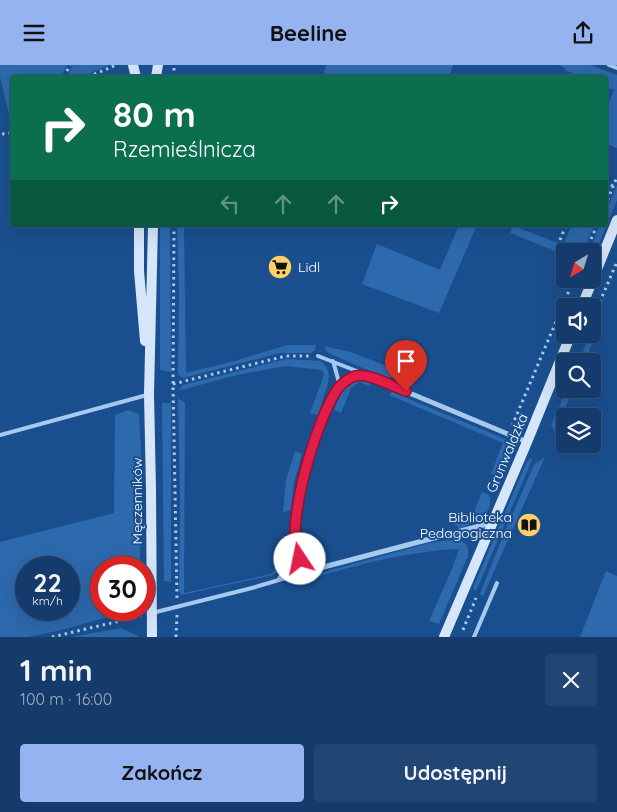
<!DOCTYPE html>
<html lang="pl">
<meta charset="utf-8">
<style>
body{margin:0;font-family:Quicksand,sans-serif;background:#214673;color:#f1f3f6;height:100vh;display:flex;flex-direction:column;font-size:19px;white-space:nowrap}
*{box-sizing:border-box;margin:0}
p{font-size:16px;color:#9dadc1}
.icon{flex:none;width:28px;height:28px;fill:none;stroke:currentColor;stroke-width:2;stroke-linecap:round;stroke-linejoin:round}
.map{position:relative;height:572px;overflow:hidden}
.side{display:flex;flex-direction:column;background:#143b6b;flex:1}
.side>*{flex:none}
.hud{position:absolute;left:10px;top:10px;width:598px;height:152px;border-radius:5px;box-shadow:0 5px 20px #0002,0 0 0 1px #33557e;background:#0b6e4f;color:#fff;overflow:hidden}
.needle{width:32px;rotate:218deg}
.controls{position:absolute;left:556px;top:178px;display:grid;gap:10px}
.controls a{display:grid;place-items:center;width:45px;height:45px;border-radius:5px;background:#143b6b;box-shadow:0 5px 20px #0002,0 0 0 1px #33557e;font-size:25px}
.speed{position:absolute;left:15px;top:491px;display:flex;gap:10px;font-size:25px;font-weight:700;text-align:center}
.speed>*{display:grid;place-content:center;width:65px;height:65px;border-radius:50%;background:#143b6b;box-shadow:0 5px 20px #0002,0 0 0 1px #33557e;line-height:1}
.speed small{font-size:12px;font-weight:400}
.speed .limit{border:8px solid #d22;background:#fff;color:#111}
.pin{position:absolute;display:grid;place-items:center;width:42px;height:42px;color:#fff;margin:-51px -21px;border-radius:50% 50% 50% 0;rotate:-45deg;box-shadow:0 0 5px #0007}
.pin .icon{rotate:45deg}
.me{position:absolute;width:55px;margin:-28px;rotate:349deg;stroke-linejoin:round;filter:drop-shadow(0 0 4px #0008)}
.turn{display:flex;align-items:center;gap:18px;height:105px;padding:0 20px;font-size:22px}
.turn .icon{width:65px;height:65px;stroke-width:2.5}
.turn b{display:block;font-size:35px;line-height:42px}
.lanes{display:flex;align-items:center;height:48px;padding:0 20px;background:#0003;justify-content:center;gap:25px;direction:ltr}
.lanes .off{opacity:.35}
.round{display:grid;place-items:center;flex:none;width:52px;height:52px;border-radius:5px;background:#214673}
.summary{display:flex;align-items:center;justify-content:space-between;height:85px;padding:0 20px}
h1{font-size:30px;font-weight:700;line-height:38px}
.button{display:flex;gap:10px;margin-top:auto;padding:10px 20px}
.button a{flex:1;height:58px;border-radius:5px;background:#95b2f1;color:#111;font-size:20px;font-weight:700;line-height:58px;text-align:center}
.button a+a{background:#214673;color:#f1f3f6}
header{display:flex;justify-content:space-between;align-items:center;height:65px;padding:0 20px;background:#95b2f1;color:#111;font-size:22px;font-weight:700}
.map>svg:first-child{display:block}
.green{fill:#2d69ad;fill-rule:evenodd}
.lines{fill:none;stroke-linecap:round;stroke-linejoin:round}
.path{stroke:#a7c9ee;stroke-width:3;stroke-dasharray:2.5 4;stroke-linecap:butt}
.lane{stroke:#a7c9ee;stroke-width:4}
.street{stroke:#a7c9ee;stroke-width:5}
.secondary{stroke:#d5e5fa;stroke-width:10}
.route-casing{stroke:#92132f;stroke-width:12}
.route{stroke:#e11d48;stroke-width:9}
.labels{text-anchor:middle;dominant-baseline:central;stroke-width:4;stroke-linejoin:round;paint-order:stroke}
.poi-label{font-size:14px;fill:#fff;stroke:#1a4f8f;text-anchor:start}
.street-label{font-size:14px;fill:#fff;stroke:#1a4f8f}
</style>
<header><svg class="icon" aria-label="menu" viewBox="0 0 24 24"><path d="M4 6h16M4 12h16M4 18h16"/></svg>Beeline<svg class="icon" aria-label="share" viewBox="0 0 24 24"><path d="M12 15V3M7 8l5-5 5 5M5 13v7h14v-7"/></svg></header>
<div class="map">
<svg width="617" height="572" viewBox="0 0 617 572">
<rect width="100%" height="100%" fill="#1a4f8f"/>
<path class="green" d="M0 0H67L61 12H12V62L0 12Z
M73 0H109L82 12H67Z
M326 0H453L449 12H336L324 8Z
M559 0H590L617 10V83L605 78V47L614 25 605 22V12H582L564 5 565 3Z
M617 120V135L593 193 592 186H589L600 160H605V149Z
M160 160H170L171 307 160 305Z
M177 160H184L186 308 235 296 287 280H316L315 285 311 288H280L183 313 178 309 179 228Z
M459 160H477L439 248 362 219 377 179 440 205Z
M572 160H594L583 186H565V190L510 168 513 161 563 180Z
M597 253 602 255 585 296H579L590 269H592L593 264Z
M324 281 351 287 399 306 389 314 328 288Z
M286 294 321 296C333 307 329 317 324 330 322 337 320 344 318 350L310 348 324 310 322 305 286 301 237 310 185 324 179 325 183 320Z
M357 314C361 314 368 316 371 319L369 321 359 317 351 323 341 348 334 345C340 331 342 319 357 314Z
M567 324H573L555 367 551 360Z
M392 327 505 374 508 377 513 387 502 414 491 409 503 378 389 330Z
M178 333 185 338 184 528 271 509 274 505 279 506 273 510 181 530 179 525 180 431Z
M162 338H171V517L164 516Z
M128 345 139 349 141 388 140 502H101V545H135L57 566 28 572H0V477L114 448 115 350ZM26 502H69V545H26Z
M295 386 302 389 294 417 291 444 288 446 283 447 286 415Z
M545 392 483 531 480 529 505 466 534 400Z
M531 393 532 394 526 409 476 526 473 523 521 410 527 397Z
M482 427 489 430C495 449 475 458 460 463L453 459 471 454Z
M457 474C467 479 469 480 468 491L439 559 429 556 451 506 459 484C443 484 428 487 412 489 375 495 339 505 303 516L302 513 429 478Z
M606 506 617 511V572H580Z
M121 563 140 572H72Z"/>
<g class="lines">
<path class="path" d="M64 12 70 0
M88 12 116 0
M174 12V0
M2 69 12 68
M605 117 613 121
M605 141 617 112
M174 160 173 319 177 534
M560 175 566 160
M586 186 597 160
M592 255 617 197
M173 319 286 291H310
M512 361 574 214
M463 565 476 533
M52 572 141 551
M176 572 177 550"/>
<path class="lane" d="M609 0 617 3
M318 291 367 310
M333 296 340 321
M0 370 147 330
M279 514 289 495 294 480
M152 548 252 523 316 504
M474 572 497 518"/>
<path class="street" d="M491 458 316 504C307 501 299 497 296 487 294 479 296 469 296 460 298 427 308 395 320 363 325 349 330 333 340 322 349 311 358 310 371 312L527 377"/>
<path class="secondary" d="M133 0 136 12
M156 12 158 0
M139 160V206L145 276
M582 241 617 155
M152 572 151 425 149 329 153 160
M444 572 527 377 571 269"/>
</g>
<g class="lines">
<g class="route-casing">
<path id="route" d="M300 494C282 465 318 349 339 322 343 318 349 313 355 311 369 308 392 321 406 326"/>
</g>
<use href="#route" class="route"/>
</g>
<defs>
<g id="supermarket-disc" transform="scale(1.25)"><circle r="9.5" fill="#ffd065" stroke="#1a4f8f"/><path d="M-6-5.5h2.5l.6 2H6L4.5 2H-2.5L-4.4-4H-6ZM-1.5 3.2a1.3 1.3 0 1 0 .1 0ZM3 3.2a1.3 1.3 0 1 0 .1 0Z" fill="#111"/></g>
<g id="library-disc" transform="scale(1.25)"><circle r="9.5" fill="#ffd065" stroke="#1a4f8f"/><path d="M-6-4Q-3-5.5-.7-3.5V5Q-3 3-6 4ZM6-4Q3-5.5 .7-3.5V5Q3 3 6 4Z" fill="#111"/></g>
</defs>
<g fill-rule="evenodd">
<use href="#supermarket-disc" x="280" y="202"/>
<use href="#library-disc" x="529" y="460"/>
</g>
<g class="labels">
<g class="poi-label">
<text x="298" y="202">Lidl</text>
<text x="512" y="452" text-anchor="end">Biblioteka<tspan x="512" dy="16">Pedagogiczna</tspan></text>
</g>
<g class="street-label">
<text transform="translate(507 388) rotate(-67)">Grunwaldzka</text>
<text transform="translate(137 436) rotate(-90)">Męczenników</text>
</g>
</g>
</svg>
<div class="controls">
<a><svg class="needle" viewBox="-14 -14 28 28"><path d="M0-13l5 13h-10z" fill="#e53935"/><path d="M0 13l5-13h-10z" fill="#9dadc1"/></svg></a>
<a><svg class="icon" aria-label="sound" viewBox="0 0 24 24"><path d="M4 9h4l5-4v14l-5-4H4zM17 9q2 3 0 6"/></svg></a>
<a><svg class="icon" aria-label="search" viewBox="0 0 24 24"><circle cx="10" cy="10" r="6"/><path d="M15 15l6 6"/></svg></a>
<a><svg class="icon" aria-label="layers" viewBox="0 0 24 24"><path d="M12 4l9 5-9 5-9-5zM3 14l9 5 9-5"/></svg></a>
</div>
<div class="speed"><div>22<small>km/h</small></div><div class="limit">30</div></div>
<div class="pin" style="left:406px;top:326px;background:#d93025"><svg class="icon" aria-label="arrive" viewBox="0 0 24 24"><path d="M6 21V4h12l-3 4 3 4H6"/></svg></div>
<svg class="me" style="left:300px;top:494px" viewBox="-20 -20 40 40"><circle r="19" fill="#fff"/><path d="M0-13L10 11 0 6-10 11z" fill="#e11d48"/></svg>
<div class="hud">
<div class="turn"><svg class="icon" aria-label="right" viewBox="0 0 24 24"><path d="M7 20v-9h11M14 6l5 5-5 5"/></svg><div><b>80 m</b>Rzemieślnicza</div></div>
<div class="lanes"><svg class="icon off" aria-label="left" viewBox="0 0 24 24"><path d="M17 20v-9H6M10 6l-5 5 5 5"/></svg><svg class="icon off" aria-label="ahead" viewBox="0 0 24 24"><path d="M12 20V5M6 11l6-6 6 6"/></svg><svg class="icon off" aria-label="ahead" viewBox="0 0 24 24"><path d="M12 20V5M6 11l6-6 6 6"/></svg><svg class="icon" aria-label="right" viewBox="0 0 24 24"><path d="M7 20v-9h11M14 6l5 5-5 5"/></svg></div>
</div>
</div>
<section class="side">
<div class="summary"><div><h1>1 min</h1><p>100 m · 16:00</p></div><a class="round"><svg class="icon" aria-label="close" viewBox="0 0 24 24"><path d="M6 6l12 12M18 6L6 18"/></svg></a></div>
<div class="button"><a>Zakończ</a><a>Udostępnij</a></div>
</section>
